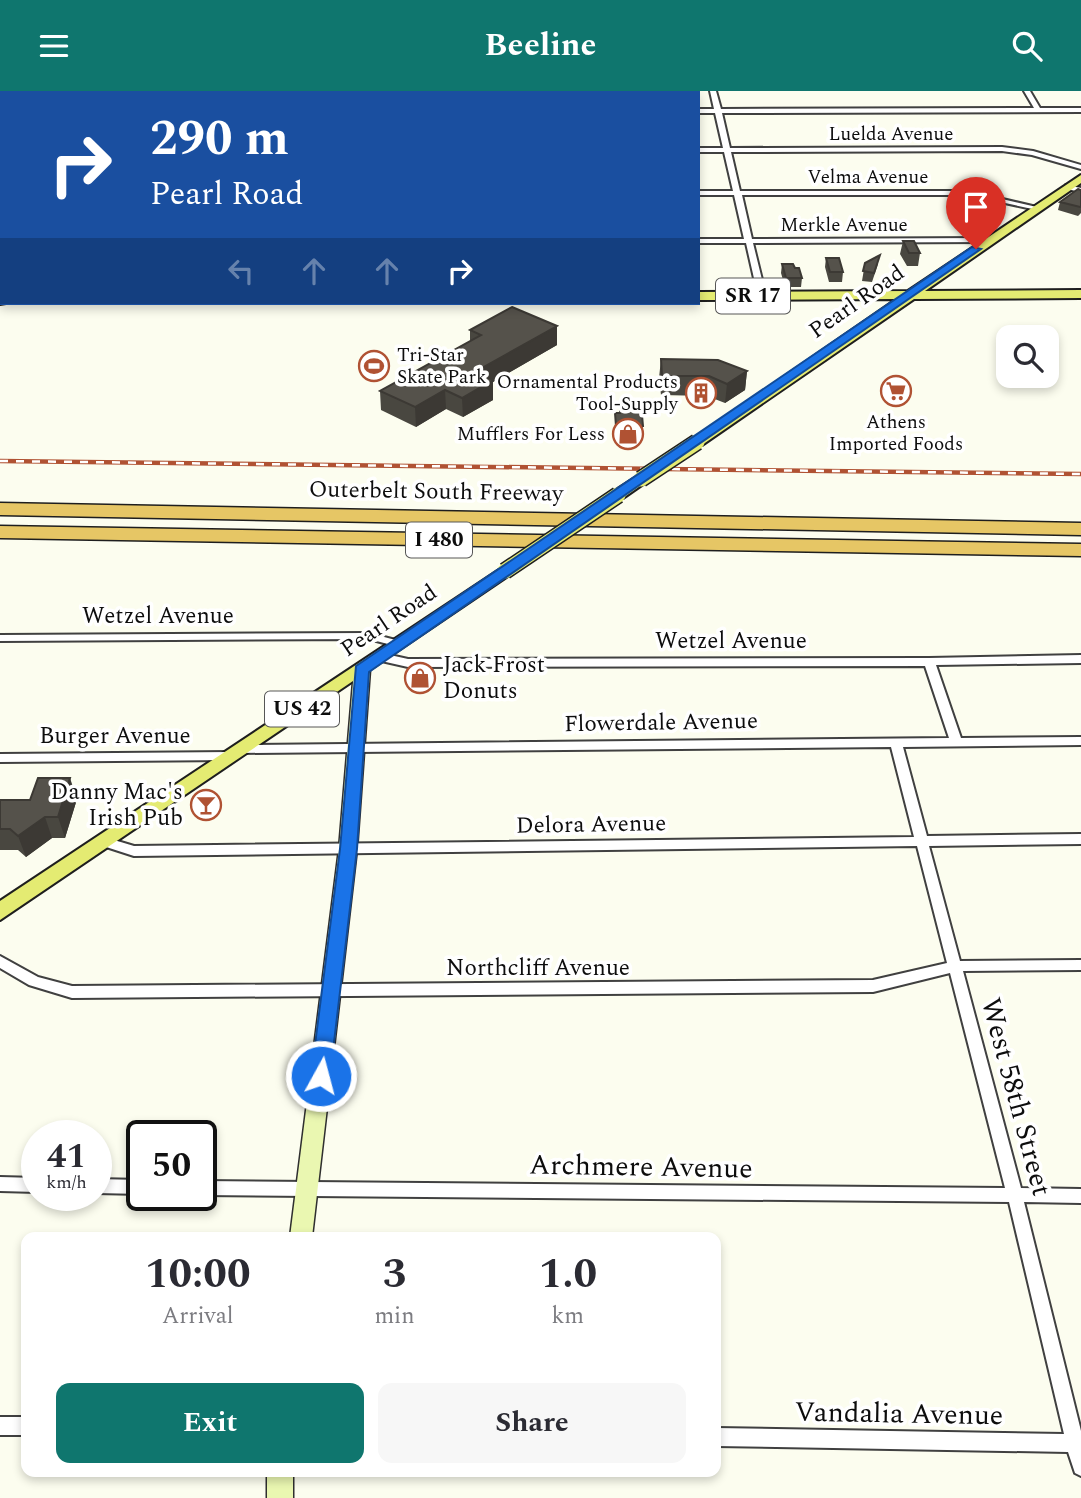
<!DOCTYPE html>
<style>
body{margin:0;font-family:Spectral,serif;background:#f7f7f7;color:#2b2b33;height:100vh;display:flex;flex-direction:column;font-size:26px;white-space:nowrap}
*{box-sizing:border-box;margin:0}
p{font-size:23px;color:#7c7c81}
.icon{flex:none;width:38px;height:38px;fill:none;stroke:currentColor;stroke-width:2;stroke-linecap:round;stroke-linejoin:round}
.map{position:relative;flex:1;overflow:hidden}
.sheet{position:absolute;left:21px;top:1141px;width:700px;height:245px;display:flex;flex-direction:column;background:#fff;border-radius:14px;box-shadow:0 4px 10px #0003}
.sheet>*{flex:none}
.hud{position:absolute;left:0px;top:0px;width:700px;height:214px;box-shadow:0 4px 10px #0003;background:#1a4fa0;color:#fff;overflow:hidden}
.buttons{position:absolute;left:996px;top:234px;display:grid;gap:14px}
.buttons a{display:grid;place-items:center;width:63px;height:63px;border-radius:14px;background:#fff;box-shadow:0 4px 10px #0003;font-size:35px}
.speed{position:absolute;left:21px;top:1029px;display:flex;gap:14px;font-size:35px;font-weight:700;text-align:center}
.speed>*{display:grid;place-content:center;width:91px;height:91px;border-radius:50%;background:#fff;box-shadow:0 4px 10px #0003;line-height:1}
.speed small{font-size:18px;font-weight:400}
.speed .limit{border:4px solid #111;border-radius:10px;background:#fff;color:#111}
.pin{position:absolute;display:grid;place-items:center;width:60px;height:60px;color:#fff;margin:-72px -30px;border-radius:50% 50% 50% 0;rotate:-45deg;box-shadow:0 0 7px #0007}
.pin .icon{rotate:45deg}
.me{position:absolute;width:77px;margin:-38px;rotate:7deg;stroke-linejoin:round;filter:drop-shadow(0 0 5px #0008)}
.turn{display:flex;align-items:center;gap:24px;height:147px;padding:0 35px;font-size:32px}
.turn .icon{width:91px;height:91px;stroke-width:2.5}
.turn b{display:block;font-size:49px;line-height:60px}
.lanes{display:flex;align-items:center;height:66px;padding:0 35px;background:#0003;justify-content:center;gap:35px;direction:ltr}
.lanes .off{opacity:.35}
.eta{display:flex;justify-content:space-evenly;align-items:center;height:119px;text-align:center}
.eta b{font-size:42px;font-weight:700;line-height:49px}
.action{display:flex;gap:14px;margin-top:auto;padding:14px 35px}
.action a{flex:1;height:80px;border-radius:14px;background:#0f766e;color:#fff;font-size:28px;font-weight:700;line-height:80px;text-align:center}
.action a+a{background:#f7f7f7;color:#2b2b33}
header{display:flex;justify-content:space-between;align-items:center;height:91px;padding:0 35px;background:#0f766e;color:#fff;font-size:32px;font-weight:700}
.map>svg:first-child{display:block}
.lines{fill:none;stroke-linecap:round;stroke-linejoin:round}
.street-casing{stroke:#404040;stroke-width:4}
.secondary-casing{stroke:#2f2f2f;stroke-width:3}
.primary-casing{stroke:#1e1e1e;stroke-width:4}
.highway-casing{stroke:#1e1e1e;stroke-width:3}
.street{fill:#fff;fill-rule:evenodd}
.secondary{fill:#eaf7b1;fill-rule:evenodd}
.primary{fill:#e4eb72;fill-rule:evenodd}
.highway{fill:#e6c665;fill-rule:evenodd}
.rail-casing{stroke:#b05233;stroke-width:4.5}
.rail{stroke:#fff;stroke-width:2.5;stroke-dasharray:8;stroke-linecap:butt}
.primary-bridge-casing{stroke:#1e1e1e;stroke-width:18;stroke-linecap:butt}
.primary-bridge{stroke:#e4eb72;stroke-width:15}
.wall{fill:#494740}
.shaded-wall{fill:#3c3934}
.building{fill:#55524b;stroke:#3c3934;stroke-width:2}
.route{fill:#1a73e8;stroke:#114b97;stroke-width:2}
.labels{text-anchor:middle;dominant-baseline:central;stroke-width:7;stroke-linejoin:round;paint-order:stroke}
.far-street-label{font-size:19px;fill:#0d0d0d;stroke:#fff}
.far-poi-label{font-size:19px;fill:#0d0d0d;stroke:#fff;text-anchor:end}
.shield{fill:#fff;stroke:#565656;stroke-width:2}
.shield-label{font-size:21px;font-weight:bold;fill:#0d0d0d}
.street-label{font-size:23px;fill:#0d0d0d;stroke:#fff}
.poi-label{font-size:23px;fill:#0d0d0d;stroke:#fff;text-anchor:start}
.near-street-label{font-size:28px;fill:#0d0d0d;stroke:#fff}
</style>
<header><svg class="icon" aria-label="menu" viewBox="0 0 24 24"><path d="M4 6h16M4 12h16M4 18h16"/></svg>Beeline<svg class="icon" aria-label="search" viewBox="0 0 24 24"><circle cx="10" cy="10" r="6"/><path d="M15 15l6 6"/></svg></header>
<div class="map">
<svg width="1081" height="1407" viewBox="0 0 1081 1407">
<rect width="100%" height="100%" fill="#fcfdef"/>
<g class="lines">
<g class="street-casing">
<path id="street" d="M256 0H262L255 2Z
M710 0H716L721 18 1034 17 1024 0H1030L1040 17H1081V21L722 22 730 57 1002 56 1033 60 1081 74V78L1032 64 1002 60 731 61 740 100H968L1041 117 1037 119 968 104H742L752 148 989 147 993 149 989 151 753 152 766 205 762 207 758 205 746 152H698V148H744L734 104H698V100H733L724 61H698V57H723L715 22H698V18H714Z
M0 3H2V7H0Z
M0 41H2V45H0Z
M1066 94 1081 97V101L1066 98Z
M0 95H2V102H0Z
M369 542 403 551 405 553 399 556 369 548 0 550V544Z
M381 562 408 568 929 567 1081 564V572L936 574 961 647 1081 646V654L903 656 927 745 1081 743V753L929 755 960 870 1081 869V879L963 880 1021 1097 1081 1098V1112L1024 1111 1081 1340V1385L1075 1382 1068 1361 716 1355V1337L1064 1343 1009 1111 201 1104V1090L1005 1097 950 882 873 901 72 907 29 894 0 877V865L38 886 72 895 873 889 947 872 917 755 134 765 100 754 98 751 100 748 104 746 134 755 914 746 891 656 242 662 236 658 242 654 949 647 925 575 408 576 377 569 375 566Z
M231 661 237 665 231 669 0 671V663Z
M0 1086 37 1087V1101L0 1100Z
M96 1088 142 1089V1103L96 1102Z
M0 1326H26V1344H0Z"/>
</g>
<g class="secondary-casing">
<path id="secondary" d="M405 0H415V2H405Z
M362 574 370 579 357 758 312 1146H290L339 758 354 579Z
M267 1381H293V1407H267Z"/>
</g>
<g class="primary-casing">
<path id="primary" d="M1081 84V92L925 200 1081 199V207L914 208 702 354H692L690 351 897 208 698 209V201L908 200Z
M0 205 2 212H6L0 213Z
M641 383 649 388 646 391 623 407H613V401Z
M505 475 513 480 511 483 0 829V810Z"/>
</g>
<g class="highway-casing">
<path id="highway" d="M0 412 1081 432V444L0 424Z
M0 435 1081 453V465L0 447Z"/>
</g>
<use href="#street" class="street"/>
<use href="#secondary" class="secondary"/>
<use href="#primary" class="primary"/>
<use href="#highway" class="highway"/>
<g class="rail-casing">
<path id="rail" d="M0 370 1081 383"/>
</g>
<use href="#rail" class="rail"/>
<g class="primary-bridge-casing">
<path id="primary-bridge" d="M641 388 697 351
M505 480 618 404"/>
</g>
<use href="#primary-bridge" class="primary-bridge"/>
</g>
<path class="wall" d="M1081 99V122L1078 125 1058 119 1060 111Z
M903 150 920 162 918 175H907L900 163Z
M826 167 843 181 842 191H829L825 176Z
M865 172 878 173 872 191 862 190Z
M782 173 795 177 802 187 801 196H785L781 182Z
M557 235V254L493 291V309L463 326 446 318 416 336 381 319 380 300 470 250V239Z
M661 268 747 280 745 299 725 312 707 305 661 304 659 287Z
M615 322 643 335 642 350 616 349Z
M77 708 65 747H52L26 766 18 759H0V709H30Z"/>
<path class="shaded-wall" d="M557 235V254L493 291V309L463 326 462 307 475 281Z
M747 280 745 299 725 312 727 293Z
M445 299 446 318 416 336 415 316Z
M70 687 77 708 65 747 58 726Z
M45 726 52 747 26 766 18 745Z"/>
<path class="building" d="M1078 98 1081 99V115L1080 116 1060 111Z
M903 150H914L920 162H909Z
M880 164 874 182 863 180 865 172Z
M826 167H839L843 181H830Z
M782 173H793L795 177H799L802 187H786Z
M512 216 557 235 475 281 493 289 462 307 445 299 415 316 380 300 481 244 470 239Z
M661 268 718 269 747 280 727 293 709 285H662Z
M641 313 643 335H616L615 322H620V316Z
M38 687H70L58 726H45L18 745 10 738H0V709H30Z"/>
<path class="route" d="M972 156 981 158 369 581 357 758 330 985 327 990H314L311 985 340 758 356 575Z"/>
<defs>
<g id="stadium-ring" transform="scale(1.575)"><circle r="9.5" fill="#fff" stroke="#b05233" stroke-width="1.5"/><path d="M0-5a6.5 5 0 1 0 0 10a6.5 5 0 1 0 0-10ZM-3.5-1.8h7v3.6h-7Z" fill="#b05233"/></g>
<g id="supermarket-ring" transform="scale(1.575)"><circle r="9.5" fill="#fff" stroke="#b05233" stroke-width="1.5"/><path d="M-6-5.5h2.5l.6 2H6L4.5 2H-2.5L-4.4-4H-6ZM-1.5 3.2a1.3 1.3 0 1 0 .1 0ZM3 3.2a1.3 1.3 0 1 0 .1 0Z" fill="#b05233"/></g>
<g id="building-ring" transform="scale(1.575)"><circle r="9.5" fill="#fff" stroke="#b05233" stroke-width="1.5"/><path d="M-4-6H4V6H1V3H-1V6H-4ZM-2.5-4.3h1.7v1.8h-1.7ZM.8-4.3h1.7v1.8H.8ZM-2.5-1h1.7V.8h-1.7ZM.8-1h1.7V.8H.8Z" fill="#b05233"/></g>
<g id="shop-ring" transform="scale(1.575)"><circle r="9.5" fill="#fff" stroke="#b05233" stroke-width="1.5"/><path d="M-5-2.5h2.3a2.7 3.5 0 0 1 5.4 0H5L5.5 6h-11ZM-1.5-2.5h3a1.5 2.3 0 0 0-3 0Z" fill="#b05233"/></g>
<g id="bar-ring" transform="scale(1.575)"><circle r="9.5" fill="#fff" stroke="#b05233" stroke-width="1.5"/><path d="M-6-5H6L.8 .8V4.5H3.5V6h-7V4.5H-.8V.8Z" fill="#b05233"/></g>
</defs>
<g fill-rule="evenodd">
<use href="#stadium-ring" x="374" y="275"/>
<use href="#supermarket-ring" x="896" y="300"/>
<use href="#building-ring" x="701" y="302"/>
<use href="#shop-ring" x="628" y="343"/>
<use href="#shop-ring" x="420" y="587"/>
<use href="#bar-ring" x="206" y="714"/>
</g>
<g class="labels">
<g class="far-street-label">
<text x="891" y="43">Luelda Avenue</text>
<text x="868" y="86">Velma Avenue</text>
<text x="844" y="134">Merkle Avenue</text>
</g>
<g class="far-poi-label">
<text x="397" y="264" text-anchor="start">Tri-Star<tspan x="397" dy="22">Skate Park</tspan></text>
<text x="678" y="291">Ornamental Products<tspan x="678" dy="22">Tool-Supply</tspan></text>
<text x="896" y="331" text-anchor="middle">Athens<tspan x="896" dy="22">Imported Foods</tspan></text>
<text x="605" y="343">Mufflers For Less</text>
</g>
<g class="shield">
<rect x="716" y="187.5" width="74" height="35" rx="5"/>
<rect x="406" y="431.5" width="66" height="35" rx="5"/>
<rect x="265" y="600.5" width="74" height="35" rx="5"/>
</g>
<g class="shield-label">
<text x="753" y="205">SR 17</text>
<text x="439" y="449">I 480</text>
<text x="302" y="618">US 42</text>
</g>
<g class="street-label">
<text transform="translate(857 211) rotate(-35)">Pearl Road</text>
<text transform="translate(436 401) rotate(1)">Outerbelt South Freeway</text>
<text x="158" y="525">Wetzel Avenue</text>
<text transform="translate(389 530) rotate(-34)">Pearl Road</text>
<text x="731" y="550">Wetzel Avenue</text>
<text transform="translate(661 632) rotate(-1)">Flowerdale Avenue</text>
<text x="115" y="645">Burger Avenue</text>
<text transform="translate(591 734) rotate(-1)">Delora Avenue</text>
<text x="538" y="877">Northcliff Avenue</text>
</g>
<g class="poi-label">
<text x="443" y="574">Jack Frost<tspan x="443" dy="26">Donuts</tspan></text>
<text x="183" y="701" text-anchor="end">Danny Mac's<tspan x="183" dy="26">Irish Pub</tspan></text>
</g>
<g class="near-street-label">
<text transform="translate(1016 1006) rotate(75)">West 58th Street</text>
<text transform="translate(641 1076) rotate(1)">Archmere Avenue</text>
<text transform="translate(899 1323) rotate(1)">Vandalia Avenue</text>
</g>
</g>
</svg>
<div class="buttons">
<a><svg class="icon" aria-label="search" viewBox="0 0 24 24"><circle cx="10" cy="10" r="6"/><path d="M15 15l6 6"/></svg></a>
</div>
<div class="speed"><div>41<small>km/h</small></div><div class="limit">50</div></div>
<div class="pin" style="left:976px;top:158px;background:#d93025"><svg class="icon" aria-label="arrive" viewBox="0 0 24 24"><path d="M6 21V4h12l-3 4 3 4H6"/></svg></div>
<svg class="me" style="left:321px;top:985px" viewBox="-20 -20 40 40"><circle r="17" fill="#1a73e8" stroke="#fff" stroke-width="3"/><path d="M0-11L8 9 0 5-8 9z" fill="#fff"/></svg>
<div class="hud">
<div class="turn"><svg class="icon" aria-label="right" viewBox="0 0 24 24"><path d="M7 20v-9h11M14 6l5 5-5 5"/></svg><div><b>290 m</b>Pearl Road</div></div>
<div class="lanes"><svg class="icon off" aria-label="left" viewBox="0 0 24 24"><path d="M17 20v-9H6M10 6l-5 5 5 5"/></svg><svg class="icon off" aria-label="ahead" viewBox="0 0 24 24"><path d="M12 20V5M6 11l6-6 6 6"/></svg><svg class="icon off" aria-label="ahead" viewBox="0 0 24 24"><path d="M12 20V5M6 11l6-6 6 6"/></svg><svg class="icon" aria-label="right" viewBox="0 0 24 24"><path d="M7 20v-9h11M14 6l5 5-5 5"/></svg></div>
</div>
<section class="sheet">
<div class="eta">
<div><b>10:00</b><p>Arrival</p></div>
<div><b>3</b><p>min</p></div>
<div><b>1.0</b><p>km</p></div>
</div>
<div class="action"><a>Exit</a><a>Share</a></div>
</section>
</div>
